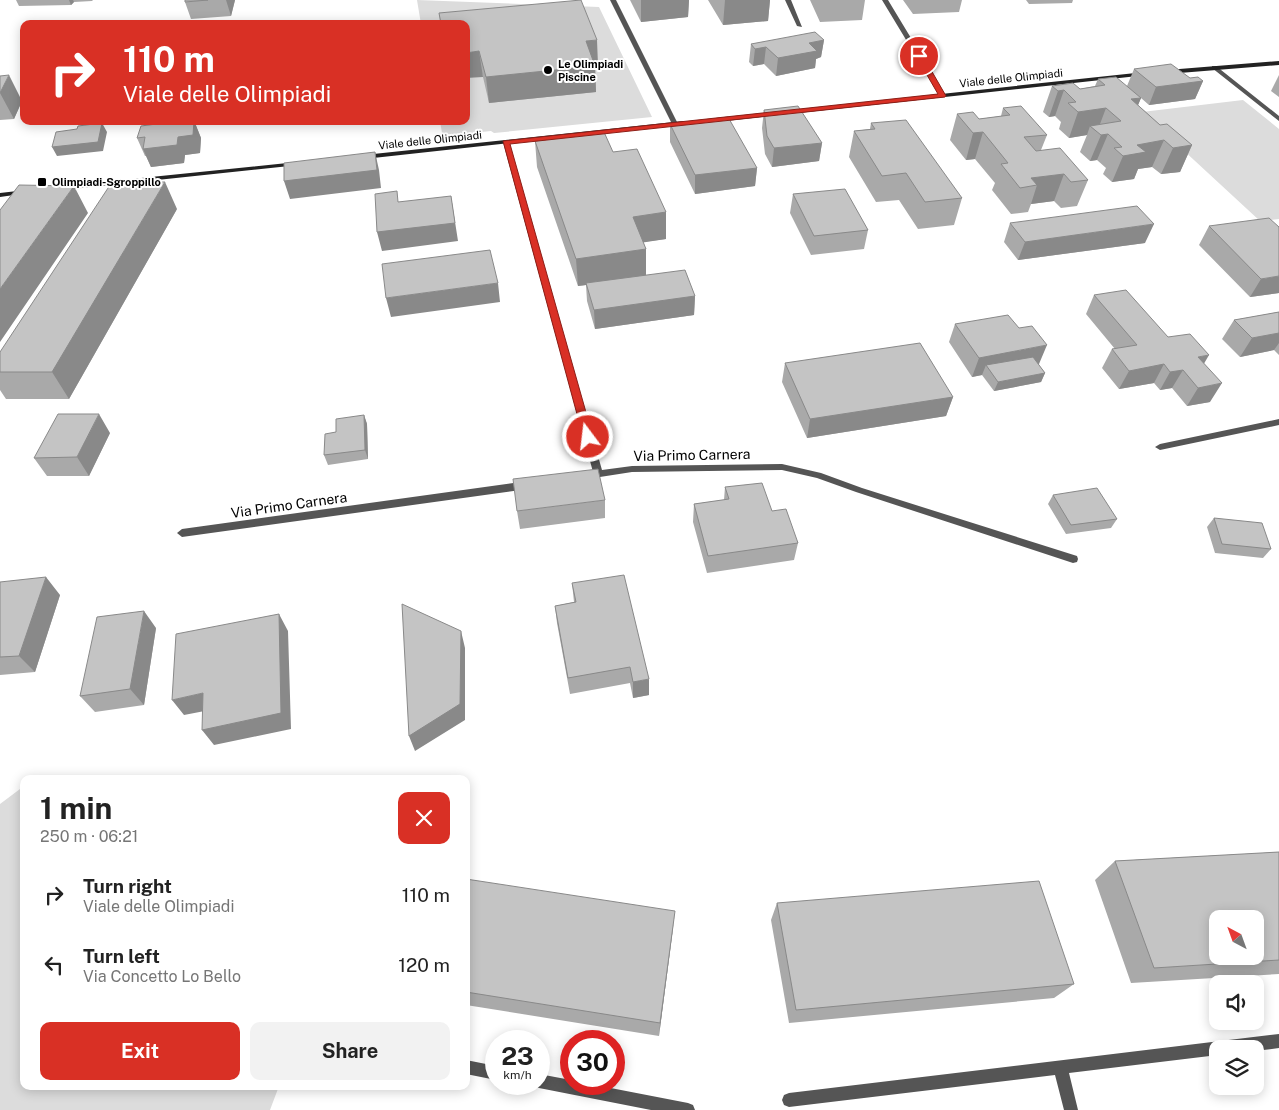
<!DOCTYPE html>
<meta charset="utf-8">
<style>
body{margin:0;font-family:"Public Sans",sans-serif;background:#f2f2f2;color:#222;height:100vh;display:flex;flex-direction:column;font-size:19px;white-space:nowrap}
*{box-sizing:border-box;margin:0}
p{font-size:16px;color:#767676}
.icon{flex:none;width:28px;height:28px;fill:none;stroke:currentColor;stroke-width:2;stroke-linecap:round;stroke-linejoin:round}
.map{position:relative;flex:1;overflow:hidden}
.details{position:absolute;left:20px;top:775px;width:450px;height:315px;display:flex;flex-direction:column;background:#fff;border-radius:10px;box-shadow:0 2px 12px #0003}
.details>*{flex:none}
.banner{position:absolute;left:20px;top:20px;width:450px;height:105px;border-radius:10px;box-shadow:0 2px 12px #0003;background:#d93025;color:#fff;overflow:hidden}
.needle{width:32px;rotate:319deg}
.buttons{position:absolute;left:1209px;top:910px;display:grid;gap:10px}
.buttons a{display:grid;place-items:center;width:55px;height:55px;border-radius:10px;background:#fff;box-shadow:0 2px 12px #0003;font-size:25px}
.speed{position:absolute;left:485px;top:1030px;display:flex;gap:10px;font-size:25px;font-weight:700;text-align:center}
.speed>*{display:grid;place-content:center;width:65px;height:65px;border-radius:50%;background:#fff;box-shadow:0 2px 12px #0003;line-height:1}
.speed small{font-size:12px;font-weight:400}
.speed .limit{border:8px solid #d22;background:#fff;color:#111}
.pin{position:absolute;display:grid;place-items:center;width:42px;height:42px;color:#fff;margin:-21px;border:2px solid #fff;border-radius:50%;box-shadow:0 1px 5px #0007}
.me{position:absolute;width:55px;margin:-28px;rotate:345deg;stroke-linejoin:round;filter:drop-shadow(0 0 4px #0008)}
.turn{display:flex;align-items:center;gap:18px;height:105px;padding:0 20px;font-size:22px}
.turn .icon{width:65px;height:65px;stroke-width:2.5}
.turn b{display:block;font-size:35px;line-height:42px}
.round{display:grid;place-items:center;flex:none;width:52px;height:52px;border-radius:10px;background:#f2f2f2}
.overview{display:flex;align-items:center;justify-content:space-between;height:85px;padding:0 20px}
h1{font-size:30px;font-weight:700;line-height:38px}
.cta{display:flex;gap:10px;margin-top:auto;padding:10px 20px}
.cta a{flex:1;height:58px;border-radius:10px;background:#d93025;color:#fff;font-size:20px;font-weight:700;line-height:58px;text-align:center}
.cta a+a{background:#f2f2f2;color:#222}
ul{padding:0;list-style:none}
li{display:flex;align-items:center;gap:15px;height:70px;padding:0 20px}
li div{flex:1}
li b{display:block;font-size:19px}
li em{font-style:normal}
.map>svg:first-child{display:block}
.green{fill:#dcdcdc}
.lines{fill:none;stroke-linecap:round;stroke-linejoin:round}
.street{fill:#555;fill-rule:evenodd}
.secondary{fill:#222;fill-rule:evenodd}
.wall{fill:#a9a9a9}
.shaded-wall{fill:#898989}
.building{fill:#c4c4c4;stroke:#898989;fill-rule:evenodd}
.route{fill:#d93025;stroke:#8d1f18}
.poi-dot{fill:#000;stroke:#fff;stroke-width:2}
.labels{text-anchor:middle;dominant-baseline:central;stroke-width:4;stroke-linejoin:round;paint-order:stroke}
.far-poi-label{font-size:11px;font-weight:bold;fill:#000;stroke:#fff;text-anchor:start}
.far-street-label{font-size:11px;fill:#000;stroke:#fff}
.street-label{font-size:14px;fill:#000;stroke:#fff}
</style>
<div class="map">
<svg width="1279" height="1110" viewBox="0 0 1279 1110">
<rect width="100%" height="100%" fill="#fff"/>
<path class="green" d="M417 0 599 7 652 117 494 133 491 131 472 133 470 136 443 139 440 121H466V24H421Z
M1243 100 1279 129V219L1260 221 1142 112Z
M24 786V1086H279L270 1110H0V804Z"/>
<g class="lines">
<path class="street" d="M610 0H616L678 124 677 125 672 124Z
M785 0H791L802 27 797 26Z
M882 0H888L946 96 945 97 940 96Z
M1212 66H1216L1279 116V121L1212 68Z
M504 141 509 142 602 470 632 466 782 464 821 473 862 488 1077 556 1078 559 1077 562 1073 563 856 492 817 478 782 470 632 472 587 479 584 478 582 476 584 474 593 472 503 142Z
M1279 419V425L1160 450 1155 447 1160 444Z
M528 481 533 485 528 489 182 537 177 533 182 529Z
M1279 1034V1048L1255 1051V1049H1218V1055L1069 1073 1078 1110H1064L1055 1075 789 1107 784 1105 782 1100 784 1095 789 1093Z
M466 1060 496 1066V1080L466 1074Z
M539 1074 571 1080V1084H590L688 1103 693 1105 695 1110H651L539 1088 534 1086 533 1084H539Z"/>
<path class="secondary" d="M1279 61V65L1167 74 1164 72 1167 70Z
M1145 72 1147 73V75L717 122 714 120 717 118Z
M683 121 686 123 685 124 364 159 361 157 364 155Z
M297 162 299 163V165L63 190 60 188 63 186Z
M26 190 28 191V193L0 197V193Z"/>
</g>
<path class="wall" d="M16 0H93L92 1 74 2 71 5 19 6Z
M185 0H235L231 16 191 19 185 2Z
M630 0H689L688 17 641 22Z
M708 0H770L768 21 723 25Z
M810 0H865L862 20 820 22Z
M903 0H962L959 12 913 14Z
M1026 0H1073L1072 3 1029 4Z
M466 24 598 65H595L596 92 489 103 483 77Z
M824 40 821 57 816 59 815 68 776 76 764 64 753 66 749 62 751 44Z
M1134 69 1203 81 1195 99 1149 105 1141 98 1138 105 1160 125 1192 145 1180 172 1161 174 1152 167 1138 169 1134 179 1112 182 1103 174 1106 168 1097 160 1090 161 1080 152 1087 135 1069 138 1059 129 1061 122 1055 116 1049 117 1043 112 1052 86 1080 89 1095 86 1098 79 1127 86Z
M1279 75V97L1271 91Z
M0 76 22 101 14 119 0 120Z
M1003 108 1047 135 1041 150 1088 180 1077 206 1061 208 1054 201 1031 204 1028 212 1011 214 992 190 995 183 975 159 966 160 950 140 957 114 979 119 1001 116Z
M764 110 822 143 819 161 772 167 765 154 762 128Z
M169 121H217L195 123 201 138 200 153 185 155 184 163 151 167 146 156H145L137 138 169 122Z
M871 123 962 198 954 225 918 229 899 200 876 202 849 157 854 131 870 129Z
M670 124 757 168 755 186 695 194 670 142Z
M535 141 613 152 666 212V239L643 242 646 249V275L695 296 694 315 595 329 587 301 586 285 578 286 537 167Z
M793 194 868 230 864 249 811 255 790 213Z
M177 209 69 399H6L0 390V352Z
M1010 223 1145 243 1018 260 1004 242Z
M1209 226 1279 293 1250 297 1199 245Z
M1094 295 1168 337 1204 364 1210 402 1187 406 1172 388 1160 390 1154 383 1119 389 1102 368 1112 349H1115L1086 314Z
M1279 312V355L1274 350 1240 357 1222 339 1234 320Z
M955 324 1039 364H1038L1045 373 1041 382 994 391 982 375 972 377 949 342Z
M785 363 953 397 946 416 807 438 782 382Z
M364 415 367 424 368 459 328 465 324 455 336 432Z
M110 433 89 476H47L34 458Z
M725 487 772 511 798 543 794 560 707 573 693 522 694 504 724 500Z
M1053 495 1117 519 1111 528 1066 534 1048 504Z
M605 500V518L520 529 517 511Z
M1214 518 1271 549 1263 558 1215 553 1207 527Z
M0 582 60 595 35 672 0 675Z
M572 583 649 695 633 698 630 683 570 694 557 623 555 606 574 602Z
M156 628 144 705 95 712 80 696Z
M1279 852V974L1131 983 1095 880 1115 861Z
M466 879 673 928 659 1036 466 1005Z
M777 903 1074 984 1054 998 789 1023 771 920Z"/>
<path class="shaded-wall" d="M69 0H73L74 2 71 5Z
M226 0H235L231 16Z
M641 0H689L688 17 641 22Z
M725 0H770L768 21 723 25Z
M597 40 598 65 587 66 586 41Z
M824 40 821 57 816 59 815 68 776 76 778 58 809 43Z
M766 47 764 64 753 66 755 49Z
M479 51 483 77 466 78V53Z
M595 66 596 92 489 103 486 77Z
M9 75 22 101 14 119 0 93Z
M1203 81 1195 99 1149 105 1156 87Z
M1064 90 1055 116 1049 117 1058 91Z
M1141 98 1130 124 1131 99Z
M1106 108 1097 132 1090 126 1087 135 1069 138 1078 112Z
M169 121H217L195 123 201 138 200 153 185 155 184 163 151 167 143 149 171 126Z
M102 123 107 132 103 151 57 156 52 147Z
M983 132 975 159 966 160 973 133Z
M1108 134 1097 160 1090 161 1101 135Z
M1164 140 1152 167 1138 169 1134 179 1112 182 1123 156 1137 145Z
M822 143 819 161 772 167 774 148Z
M1192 145 1180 172 1161 174 1173 148Z
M375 152 379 170 381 188 290 199 284 181Z
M757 168 755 186 695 194V175Z
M1064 174 1054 201 1031 204 1037 185 1031 178Z
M165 182 177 209 69 399 52 372Z
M74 186 88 213 0 342V289Z
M451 196 458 241 382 251 377 232Z
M666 212V239L633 244V217Z
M1154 224 1145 243 1018 260 1025 242Z
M646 249V276L586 283V285L578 286 576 259Z
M1279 276V293L1250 297 1261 279Z
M498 283 500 302 391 317 386 298Z
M695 296 694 315 595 329 594 310Z
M1279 333V343L1274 350 1240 357 1252 338Z
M1047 345 1039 364 992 373 986 365 982 375 972 377 979 358Z
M1209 355 1198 374 1187 376 1198 357Z
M1164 364 1154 383 1119 389 1129 371Z
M1183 370 1172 388 1160 390 1170 372Z
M1045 373 1041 382 994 391 998 382Z
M1222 383 1210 402 1187 406 1198 388Z
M953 397 946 416 807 438 810 419Z
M99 414 110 433 89 476 77 457Z
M364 415 367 424 368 459 365 450Z
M46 577 60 595 35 672 19 656Z
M144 611 156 628 144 705 130 689Z
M279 614 288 631 291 729 214 745 202 730Z
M461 631 465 648V720L415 751 409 736Z
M649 679V695L633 698V682Z
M203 693 215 709 184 715 172 700Z
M675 911 673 928 659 1036 660 1023Z"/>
<path class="building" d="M185 0H208L185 2Z
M581 0 597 40 586 41 595 66 486 77 479 51 466 53V24H441L439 13Z
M815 32 824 40 809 43 817 51 778 58 766 47 755 49 751 44Z
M1171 64 1190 78 1198 77 1203 81 1156 87 1134 69Z
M9 75 0 93V76Z
M1116 77 1141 98 1131 99 1160 125 1167 124 1192 145 1173 148 1164 140 1137 145 1146 152 1123 156 1114 148 1122 147 1108 134 1101 135 1090 126 1121 121 1106 108 1078 112 1068 103 1076 102 1064 90 1058 91 1052 86 1073 83 1080 89 1105 85 1098 79Z
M798 106 822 143 774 148 767 136 764 110Z
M1021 106 1047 135 1024 137 1036 151 1060 148 1088 180 1071 182 1064 174 1031 178 1037 185 1020 188 1001 164 1008 163 983 132 973 133 957 114 973 112 979 119 1010 115 1003 108Z
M728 117 757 168 695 175 670 124Z
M906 120 962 198 925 202 906 173 882 176 854 131 875 129 871 123Z
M180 121H194L193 135 178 137 177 145 143 149 145 137 137 138 141 126Z
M102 123 98 142 52 147 56 132 77 129 78 126Z
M604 132 613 152 637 149 666 212 633 217 646 249 576 259 535 141Z
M375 152 377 170 284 181V163Z
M112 182H165L52 372H0V352Z
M19 185 74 186 0 289V210Z
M845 189 868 230 814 236 793 194Z
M397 191 398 202 451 196 455 223 377 232 375 194Z
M1137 206 1154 224 1025 242 1010 223Z
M1269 218 1279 227V276L1261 279 1209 226Z
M490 250 498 283 386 298 382 264Z
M685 270 695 296 594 310 586 283Z
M1126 290 1168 337 1190 334 1209 355 1198 357 1222 383 1198 388 1183 370 1170 372 1164 364 1129 371 1112 349 1137 345 1094 295Z
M1279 312V333L1252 338 1234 320Z
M1008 315 1019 328 1032 326 1047 345 979 358 955 324Z
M920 343 953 397 810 419 785 363Z
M1033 357 1045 373 998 382 986 365Z
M58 414H99L77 457 34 458Z
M364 415 365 450 324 455 325 434 336 432V419Z
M598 469 605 500 517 511 513 479Z
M762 483 772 511 786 509 798 543 708 556 694 504 729 499 725 487Z
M1097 488 1117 519 1071 525 1053 495Z
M1214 518 1262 523 1271 549 1222 544Z
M624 575 649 679 633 682 630 667 568 678 555 606 576 602 572 583Z
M46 577 19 656 0 657V582Z
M402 604 461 631 460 704 409 736Z
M144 611 130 689 80 696 97 617Z
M279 614 281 713 202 730 203 693 172 700 176 634Z
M1279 852V960L1154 968 1115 861ZM1218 919H1255V956H1218Z
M466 879 675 911 660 1023 466 992Z
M1039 881 1074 984 796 1010 777 903Z"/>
<path class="route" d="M917 55 923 56 946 96 945 97 510 144 593 437 588 441 584 440 503 141 938 94 916 56Z"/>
<g class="poi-dot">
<circle cx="548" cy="70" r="5"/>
<rect x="37" y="177" width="10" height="10" rx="2.5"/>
</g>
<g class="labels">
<g class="far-poi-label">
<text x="558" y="64">Le Olimpiadi<tspan x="558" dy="13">Piscine</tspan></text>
<text x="52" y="182">Olimpiadi-Sgroppillo</text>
</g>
<g class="far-street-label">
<text transform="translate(1011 78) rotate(-6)">Viale delle Olimpiadi</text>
<text transform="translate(430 140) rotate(-6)">Viale delle Olimpiadi</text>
</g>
<g class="street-label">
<text transform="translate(692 455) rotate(-1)">Via Primo Carnera</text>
<text transform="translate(289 505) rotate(-8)">Via Primo Carnera</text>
</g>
</g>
</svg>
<div class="buttons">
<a><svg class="needle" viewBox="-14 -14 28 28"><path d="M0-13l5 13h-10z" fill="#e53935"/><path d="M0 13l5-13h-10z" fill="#767676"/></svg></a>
<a><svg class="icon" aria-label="sound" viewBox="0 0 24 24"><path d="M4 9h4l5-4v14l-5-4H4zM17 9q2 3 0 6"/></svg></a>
<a><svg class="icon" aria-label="layers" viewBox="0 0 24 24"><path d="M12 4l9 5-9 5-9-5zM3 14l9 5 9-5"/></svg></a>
</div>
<div class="speed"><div>23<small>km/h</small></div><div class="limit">30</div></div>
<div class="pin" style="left:919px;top:56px;background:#d93025"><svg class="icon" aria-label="arrive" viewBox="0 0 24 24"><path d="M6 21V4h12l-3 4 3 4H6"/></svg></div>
<svg class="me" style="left:588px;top:437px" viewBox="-20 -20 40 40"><circle r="17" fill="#d93025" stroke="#fff" stroke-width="3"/><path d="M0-11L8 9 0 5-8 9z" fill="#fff"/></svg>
<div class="banner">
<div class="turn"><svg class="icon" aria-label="right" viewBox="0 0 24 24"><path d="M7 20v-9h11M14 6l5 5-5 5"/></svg><div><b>110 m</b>Viale delle Olimpiadi</div></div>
</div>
<section class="details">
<div class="overview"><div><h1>1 min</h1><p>250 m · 06:21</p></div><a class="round" style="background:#d93025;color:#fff"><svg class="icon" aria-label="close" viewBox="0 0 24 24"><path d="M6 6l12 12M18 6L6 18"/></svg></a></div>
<ul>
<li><svg class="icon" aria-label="right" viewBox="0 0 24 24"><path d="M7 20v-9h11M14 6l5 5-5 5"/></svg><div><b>Turn right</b><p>Viale delle Olimpiadi</p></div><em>110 m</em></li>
<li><svg class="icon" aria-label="left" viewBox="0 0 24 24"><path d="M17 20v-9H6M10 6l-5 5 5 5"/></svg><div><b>Turn left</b><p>Via Concetto Lo Bello</p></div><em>120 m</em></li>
</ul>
<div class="cta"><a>Exit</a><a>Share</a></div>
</section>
</div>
